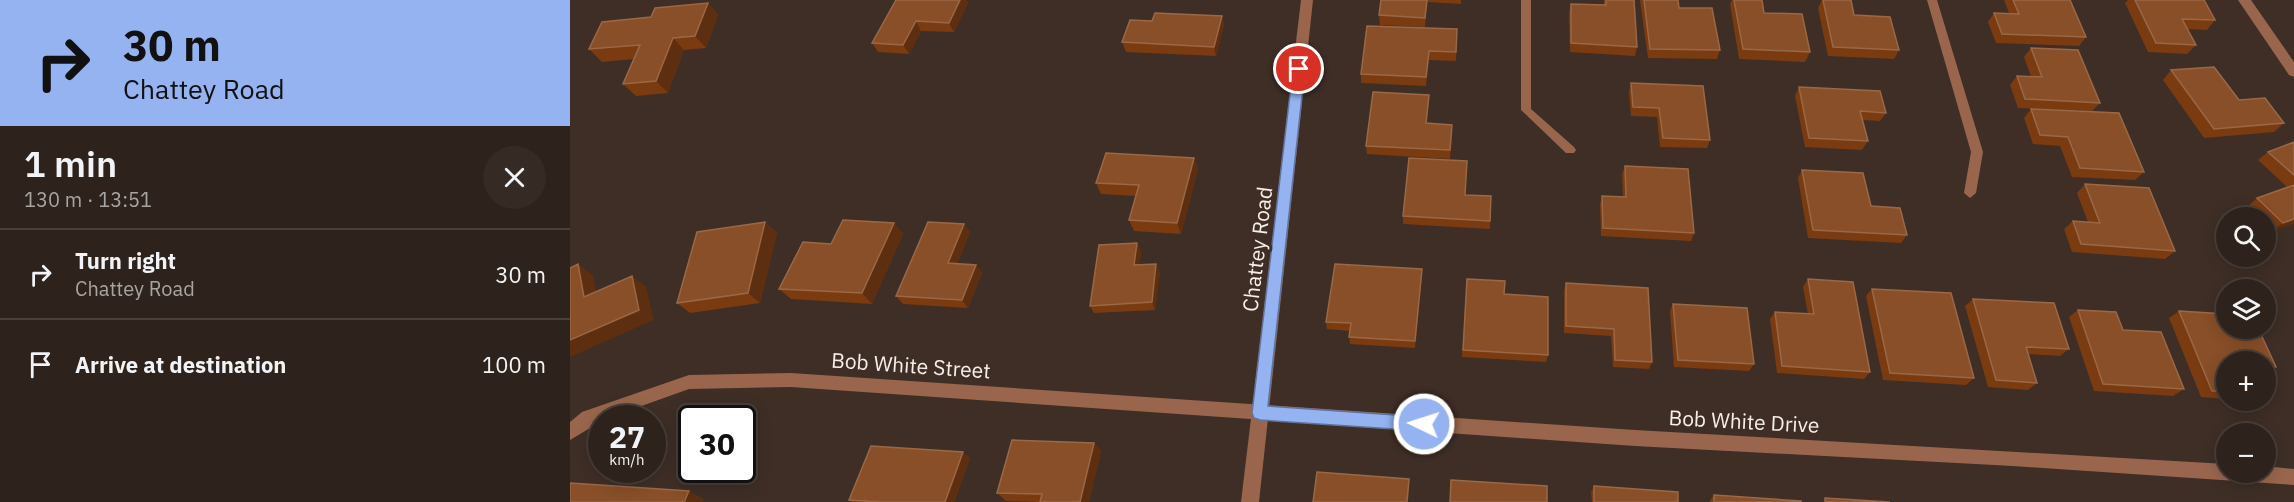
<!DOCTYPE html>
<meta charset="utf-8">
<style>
body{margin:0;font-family:"IBM Plex Sans",sans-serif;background:#362a25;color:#f1f3f6;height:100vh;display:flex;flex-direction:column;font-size:22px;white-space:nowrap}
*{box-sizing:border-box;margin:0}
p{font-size:20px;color:#a7a4a3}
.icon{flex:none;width:33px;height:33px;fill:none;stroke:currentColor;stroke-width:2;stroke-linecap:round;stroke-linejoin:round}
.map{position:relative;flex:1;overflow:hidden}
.details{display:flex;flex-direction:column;background:#2e221c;width:570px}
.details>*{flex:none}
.hud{background:#95b2f1;color:#111;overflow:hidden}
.buttons{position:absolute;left:1646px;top:207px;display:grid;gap:12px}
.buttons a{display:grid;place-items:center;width:60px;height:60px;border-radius:50%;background:#2e221c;box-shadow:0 3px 15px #0003,0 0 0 2px #493f3b;font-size:30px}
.speed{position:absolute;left:18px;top:405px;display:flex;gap:12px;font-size:30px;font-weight:700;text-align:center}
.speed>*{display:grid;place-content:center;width:78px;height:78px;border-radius:50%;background:#2e221c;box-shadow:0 3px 15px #0003,0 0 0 2px #493f3b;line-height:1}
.speed small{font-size:15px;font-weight:400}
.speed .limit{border:3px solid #111;border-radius:9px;background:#fff;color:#111}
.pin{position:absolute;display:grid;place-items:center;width:51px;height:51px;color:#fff;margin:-26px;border:3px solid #fff;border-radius:50%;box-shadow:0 2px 6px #0007}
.me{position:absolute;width:66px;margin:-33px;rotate:274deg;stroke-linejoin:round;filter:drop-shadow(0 0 4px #0008)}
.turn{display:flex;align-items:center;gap:21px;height:126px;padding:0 24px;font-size:27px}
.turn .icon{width:78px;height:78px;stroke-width:2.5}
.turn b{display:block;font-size:42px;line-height:51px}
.round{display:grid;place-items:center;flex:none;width:63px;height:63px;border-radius:32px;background:#362a25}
.overview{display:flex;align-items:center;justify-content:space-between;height:102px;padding:0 24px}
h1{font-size:36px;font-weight:600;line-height:45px}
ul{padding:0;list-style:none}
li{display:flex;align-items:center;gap:18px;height:90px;padding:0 24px;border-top:2px solid #493f3b}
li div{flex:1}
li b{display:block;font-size:22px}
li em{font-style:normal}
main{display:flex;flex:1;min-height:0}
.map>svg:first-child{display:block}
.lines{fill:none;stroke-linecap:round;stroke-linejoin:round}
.service{fill:#99664d;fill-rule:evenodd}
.minor{fill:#99664d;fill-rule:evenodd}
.tertiary{fill:#99664d;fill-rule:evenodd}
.wall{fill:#7a3b11}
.shaded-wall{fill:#5d2e10}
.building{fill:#884f28;stroke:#9a6847;stroke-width:1.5}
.route{fill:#95b2f1;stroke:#61749d;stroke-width:1.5}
.labels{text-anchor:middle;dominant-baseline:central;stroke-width:6;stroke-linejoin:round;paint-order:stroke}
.street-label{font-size:21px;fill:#f8eee9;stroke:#3e2e26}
</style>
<main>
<section class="details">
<div class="hud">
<div class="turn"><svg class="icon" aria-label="right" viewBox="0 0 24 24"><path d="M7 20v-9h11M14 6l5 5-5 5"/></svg><div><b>30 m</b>Chattey Road</div></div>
</div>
<div class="overview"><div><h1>1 min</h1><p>130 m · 13:51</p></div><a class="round"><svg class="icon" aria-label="close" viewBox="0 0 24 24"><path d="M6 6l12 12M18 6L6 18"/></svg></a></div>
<ul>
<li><svg class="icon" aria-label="right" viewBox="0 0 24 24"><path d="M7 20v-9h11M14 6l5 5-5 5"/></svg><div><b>Turn right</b><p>Chattey Road</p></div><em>30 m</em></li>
<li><svg class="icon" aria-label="arrive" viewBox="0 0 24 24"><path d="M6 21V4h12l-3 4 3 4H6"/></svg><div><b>Arrive at destination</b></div><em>100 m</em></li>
</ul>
</section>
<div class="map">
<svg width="1724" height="502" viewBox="0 0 1724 502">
<rect width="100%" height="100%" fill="#3e2e26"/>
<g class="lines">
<path class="service" d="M951 0H961V109L1004 147 1006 150 1004 153H996L951 110Z
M1357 0H1367L1413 152 1406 193 1400 198 1394 193 1401 152Z"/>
<path class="minor" d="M1668 0H1681L1724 62V77L1719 75Z
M221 373 1065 430 1656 464V472H1695V466L1724 469V485L1443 466 1065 446 221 387 119 389 38 418H32V421L0 440V422L12 412 119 375Z"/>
<path class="tertiary" d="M731 0H743L689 502H671Z"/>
</g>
<path class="wall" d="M326 0H396L398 3 384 32 351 31 339 54 308 52 302 43Z
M811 0H891V4L857 2 855 27 810 25 809 15Z
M1034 0H1064L1067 47 1065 56 1000 52 999 13 1001 4 1034 5Z
M1070 0H1108L1109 8 1150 50 1147 59 1078 58Z
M1162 0H1192L1194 13 1240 52 1235 62 1169 59 1160 4Z
M1252 0H1281L1284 15 1329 50 1324 59 1258 56 1248 8Z
M1434 0H1500L1516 37 1509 46 1426 43 1418 22 1424 13H1439Z
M1558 0H1634L1645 20 1637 30 1618 29 1626 45 1617 54 1578 52 1555 3Z
M138 3 148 15 136 48 114 50 98 93 66 96 53 84 64 59 32 62 19 49 81 17Z
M652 16 654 25 646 56 556 52 552 42 582 21Z
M887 29 886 61 859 60 856 86 791 83V74Z
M1461 48 1530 103 1522 111 1448 108 1440 85 1447 76H1461L1454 57Z
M1601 70 1669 100 1714 123 1704 132 1634 138 1593 80Z
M1061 83 1140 140 1137 148 1090 147 1087 117 1061 116 1059 92Z
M1229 87 1316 113 1310 121 1293 120 1298 141 1292 150 1235 147 1225 96Z
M859 95 857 123 882 134 880 159 797 154 796 146Z
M1461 109 1574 172 1565 180 1502 177 1490 146 1463 144 1454 118Z
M1724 142V223L1702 231 1695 224V218H1688L1677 207 1687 198 1717 187 1688 160 1698 152Z
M624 158 628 169 611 234 564 231 559 220 566 196 531 194 526 183Z
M1055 166 1124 233 1121 241 1031 236 1030 204 1032 196 1053 197 1052 174Z
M1232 170 1301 206 1337 235 1331 243 1238 238 1228 178Z
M1515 184 1605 251 1595 259 1502 252 1494 229 1503 221 1518 222 1507 193Z
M895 195 921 196 920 229 833 224V216Z
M195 222 207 233 190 303 120 313 107 303Z
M324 223 333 234 302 304 221 299 209 289 261 244Z
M394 224 400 232 387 264 406 265 412 273 398 308 333 304 326 296Z
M567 243 571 252 569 265 590 272 585 310 524 313 520 306Z
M852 269 845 348 780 344 779 337 780 331 757 329 756 322Z
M897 279 934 294 978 355 976 362 892 357Z
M1238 279 1300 372 1294 379 1207 373 1200 319 1205 312 1238 314 1233 287Z
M996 283 1082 362 1079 369 1043 367 1041 336 994 333V291Z
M1302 289 1404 378 1396 385 1313 380 1296 296Z
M1403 299 1499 349 1490 356 1458 354 1467 383 1458 390 1418 387 1395 306Z
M1103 304 1184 364 1179 371 1104 367 1100 311Z
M1508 310 1614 389 1603 396 1524 391 1499 317Z
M1609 311 1706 367 1695 373V362H1656V399L1631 397 1599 318Z
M524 443 531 451 519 502H470L436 501 427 493Z
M393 452 400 458 384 502H282L279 500Z
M1024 486 1108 502H1022L1021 492Z
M1144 495 1231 502H1139Z"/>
<path class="shaded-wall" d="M390 0H396L398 3 384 32 379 23Z
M138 3 148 15 136 48 125 36Z
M652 16 654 25 646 56 644 47Z
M346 21 351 31 339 54 333 45Z
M103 38 114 50 98 93 86 81Z
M624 158 628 169 611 234 607 223Z
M1724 219V223L1702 231 1713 223Z
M195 222 207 233 190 303 178 293Z
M324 223 333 234 302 304 292 293Z
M394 224 400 232 384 271 378 263Z
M567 243 571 252 568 273 564 265Z
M8 264 23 275 29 307 14 297Z
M586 264 590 272 585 310 582 302Z
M406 265 412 273 398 308 392 300Z
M852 269V277L845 348V341Z
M62 276 76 287 84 320 0 357V340Z
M524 443 531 451 519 502H510Z
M393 452 400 458 384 502H375Z
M119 491 134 499 133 502H114Z"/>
<path class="building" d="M326 0H390L379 23 346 21 333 45 302 43Z
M811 0H857L855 18 809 15Z
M1036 0H1064L1067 47 1001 43V4L1036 5Z
M1074 0H1108L1109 8H1142L1150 50 1080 49Z
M1164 0H1192L1194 13 1232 14 1240 52 1173 49Z
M1253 0H1281L1284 15 1320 17 1329 50 1263 47Z
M1443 0H1500L1516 37 1432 34 1424 13 1449 14Z
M1565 0H1634L1645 20 1612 19 1626 45 1586 43Z
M138 3 125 36 103 38 86 81 53 84 70 45 19 49 32 22 81 17 85 8Z
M585 13 652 16 644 47 552 42 560 20 582 21Z
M797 26 887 29 886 52 859 51 856 77 791 74Z
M1461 48 1508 50 1530 103 1455 99 1447 76 1472 77Z
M1644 67 1669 100 1695 98 1714 123 1644 129 1601 70Z
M1061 83 1133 86 1140 140 1093 138 1089 108 1063 107Z
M1229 87 1310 91 1316 113 1290 111 1298 141 1239 138Z
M803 92 859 95 856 123 882 125 880 150 796 146Z
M1461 109 1549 113 1574 172 1510 168 1498 137 1470 135Z
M1724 142V175L1698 152Z
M536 153 624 158 607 223 559 220 569 185 526 183Z
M839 158 897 161 895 195 921 196 920 221 833 216Z
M1055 166 1118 169 1124 233 1033 228 1032 196 1056 197Z
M1232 170 1293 173 1301 206 1330 208 1337 235 1243 230Z
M1515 184 1579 188 1605 251 1511 244 1503 221 1530 223Z
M1724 185V219L1713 223 1687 198Z
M273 220 324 223 292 293 209 289 233 242 261 244Z
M195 222 178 293 107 303 127 232Z
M358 222 394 224 378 263 406 265 392 300 326 296Z
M567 243 564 265 586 264 582 302 520 306 529 245Z
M8 264 14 297 62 276 69 310 0 340V268Z
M765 264 852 269 845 341 779 337 781 323 756 322Z
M897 279 935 281 934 294 978 297V355L893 350Z
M1238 279 1283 282 1300 372 1212 366 1205 312 1244 314Z
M996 283 1078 288 1082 362 1045 360 1044 329 996 326Z
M1302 289 1381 293 1404 378 1320 373Z
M1403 299 1484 303 1499 349 1456 347 1467 383 1426 380Z
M1103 304 1177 308 1184 364 1108 360Z
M1508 310 1546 312 1553 330 1591 332 1614 389 1533 384Z
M1609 311 1656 314V328H1688L1706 367 1695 366V362H1656V391H1642Z
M442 440 524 443 510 502H470L472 494 427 493Z
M301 446 393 452 375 502H310L279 500Z
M747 472 839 479 837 502H743Z
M881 480 977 486V502H880Z
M0 483 119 491 114 502H0Z
M1024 486 1108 492V502H1024Z
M1144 495 1231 501V502H1144Z
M1255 498 1320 502H1255Z"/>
<path class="route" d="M729 64 735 69 698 406 854 417 859 419 862 424 859 429 854 431 690 420 684 418 682 413 723 69Z"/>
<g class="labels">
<g class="street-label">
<text transform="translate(687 249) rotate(-83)">Chattey Road</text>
<text transform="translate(341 365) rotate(4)">Bob White Street</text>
<text transform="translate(1174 421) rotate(3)">Bob White Drive</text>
</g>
</g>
</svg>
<div class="buttons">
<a><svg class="icon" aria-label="search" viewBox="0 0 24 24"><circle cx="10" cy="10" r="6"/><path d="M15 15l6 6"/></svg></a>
<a><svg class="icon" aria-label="layers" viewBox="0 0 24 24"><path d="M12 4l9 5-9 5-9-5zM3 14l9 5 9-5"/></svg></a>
<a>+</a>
<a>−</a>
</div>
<div class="speed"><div>27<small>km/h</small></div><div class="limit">30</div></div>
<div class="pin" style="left:729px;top:69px;background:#d93025"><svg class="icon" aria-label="arrive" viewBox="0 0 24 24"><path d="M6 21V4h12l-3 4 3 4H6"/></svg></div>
<svg class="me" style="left:854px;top:424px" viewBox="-20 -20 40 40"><circle r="17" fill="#95b2f1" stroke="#fff" stroke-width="3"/><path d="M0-11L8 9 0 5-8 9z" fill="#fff"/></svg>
</div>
</main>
